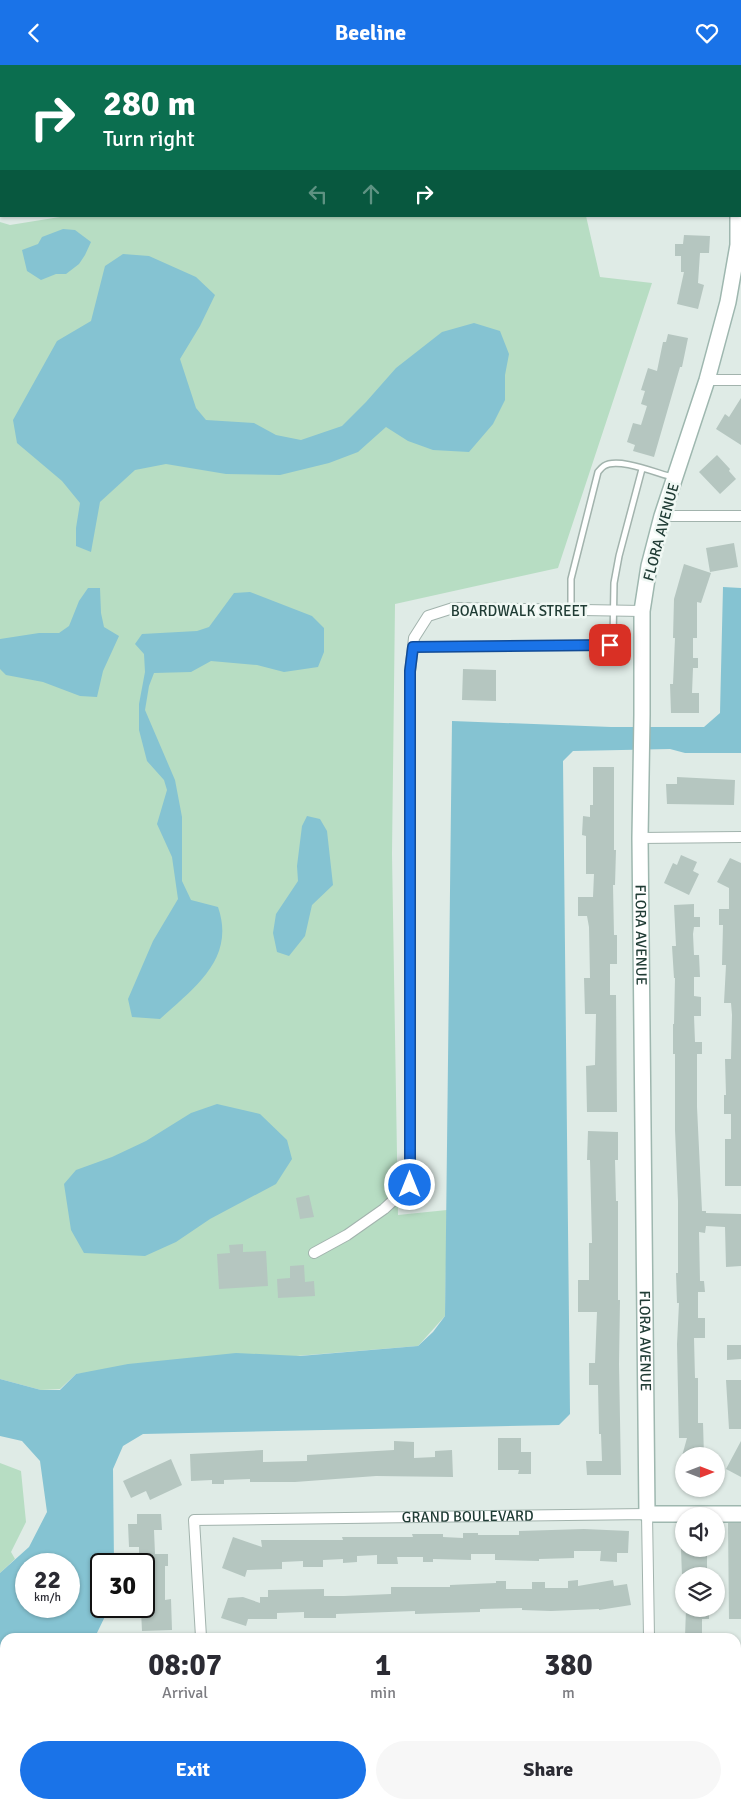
<!DOCTYPE html>
<style>
body{margin:0;font-family:Signika,sans-serif;background:#f7f7f7;color:#2b2b33;height:100vh;display:flex;flex-direction:column;font-size:19px;white-space:nowrap}
*{box-sizing:border-box;margin:0}
p{font-size:16px;color:#7c7c81}
.icon{flex:none;width:28px;height:28px;fill:none;stroke:currentColor;stroke-width:2;stroke-linecap:round;stroke-linejoin:round}
.map{position:relative;flex:1;overflow:hidden}
.sheet{position:absolute;left:0px;top:1568px;width:741px;height:176px;display:flex;flex-direction:column;background:#fff;border-radius:15px 15px 0 0;box-shadow:0 1px 4px #0004}
.sheet>*{flex:none}
.top-card{position:absolute;left:0px;top:0px;width:741px;height:152px;box-shadow:0 1px 4px #0004;background:#0b6e4f;color:#fff;overflow:hidden}
.needle{width:32px;rotate:90deg}
.tools{position:absolute;left:675px;top:1382px;display:grid;gap:10px}
.tools a{display:grid;place-items:center;width:50px;height:50px;border-radius:50%;background:#fff;box-shadow:0 1px 4px #0004;font-size:25px}
.speed{position:absolute;left:15px;top:1488px;display:flex;gap:10px;font-size:25px;font-weight:700;text-align:center}
.speed>*{display:grid;place-content:center;width:65px;height:65px;border-radius:50%;background:#fff;box-shadow:0 1px 4px #0004;line-height:1}
.speed small{font-size:12px;font-weight:400}
.speed .limit{border:2px solid #111;border-radius:8px;background:#fff;color:#111}
.pin{position:absolute;display:grid;place-items:center;width:42px;height:42px;color:#fff;margin:-21px;border-radius:10px;box-shadow:0 2px 8px #0006}
.me{position:absolute;width:55px;margin:-28px;rotate:0deg;stroke-linejoin:round;filter:drop-shadow(0 0 4px #0008)}
.turn{display:flex;align-items:center;gap:18px;height:105px;padding:0 20px;font-size:22px}
.turn .icon{width:65px;height:65px;stroke-width:2.5}
.turn b{display:block;font-size:35px;line-height:42px}
.lanes{display:flex;align-items:center;height:48px;padding:0 20px;background:#0003;justify-content:center;gap:25px;direction:ltr}
.lanes .off{opacity:.35}
.eta{display:flex;justify-content:space-evenly;align-items:center;height:85px;text-align:center}
.eta b{font-size:30px;font-weight:700;line-height:35px}
.cta{display:flex;gap:10px;margin-top:auto;padding:10px 20px}
.cta a{flex:1;height:58px;border-radius:30px;background:#1a73e8;color:#fff;font-size:20px;font-weight:700;line-height:58px;text-align:center}
.cta a+a{background:#f7f7f7;color:#2b2b33}
header{display:flex;justify-content:space-between;align-items:center;height:65px;padding:0 20px;background:#1a73e8;color:#fff;font-size:22px;font-weight:700}
.map>svg:first-child{display:block}
.green{fill:#b7ddc3}
.water{fill:#85c3d2;fill-rule:evenodd}
.building{fill:#b5c6c0}
.lines{fill:none;stroke-linecap:round;stroke-linejoin:round}
.lane-casing{stroke:#a2b3ad;stroke-width:8}
.street-casing{stroke:#a2b3ad;stroke-width:12}
.secondary-casing{stroke:#9eb7af;stroke-width:18}
.lane{stroke:#fff;stroke-width:5}
.street{stroke:#fff;stroke-width:10}
.secondary{stroke:#fff;stroke-width:15}
.route-casing{stroke:#114b97;stroke-width:12}
.route{stroke:#1a73e8;stroke-width:9}
.labels{text-anchor:middle;dominant-baseline:central;stroke-width:5;stroke-linejoin:round;paint-order:stroke}
.street-label{font-size:15px;fill:#203c35;stroke:#f0f8f4}
</style>
<header><svg class="icon" aria-label="back" viewBox="0 0 24 24"><path d="M15 5l-7 7 7 7"/></svg>Beeline<svg class="icon" aria-label="heart" viewBox="0 0 24 24"><path d="M12 20l-8-8c-3-5 5-10 8-4 3-6 11-1 8 4z"/></svg></header>
<div class="map">
<svg width="741" height="1743" viewBox="0 0 741 1743">
<rect width="100%" height="100%" fill="#dfebe6"/>
<path class="green" d="M66 151H586L600 212 652 218 558 503 395 539 392 789 398 1150 447 1145 445 1251 418 1281 76 1309 60 1324 41 1325 0 1314V157L10 160Z
M0 1398 21 1406 26 1457 11 1487 15 1494 0 1508Z"/>
<path class="water" d="M63 164 75 165 91 177 85 190 79 199 66 209H56L41 215 27 206 22 185 38 179 42 172Z
M123 189 149 191 196 212 215 230 200 261 180 294 196 343 206 355 254 358 276 370 301 375 342 361 366 337 396 303 442 267 474 258 500 266 509 289 505 310V335L493 359 469 387 433 385 408 376 386 362 358 387 329 398 280 410 226 409 166 399 135 405 100 437 91 487 76 481V463L80 438 62 416 17 378 13 355 57 276 91 256 105 201Z
M723 522 741 523V688H685L670 684 573 686 563 696 570 1349 559 1360 143 1369 123 1381 113 1404 114 1499H101V1541H110L96 1570 90 1572H5V1603L0 1605V1508L29 1482 47 1447 40 1396 22 1376 0 1371V1314L41 1325H60L76 1309 128 1299 236 1288 300 1291 418 1281 433 1267 445 1251 452 656 611 662H704L720 648ZM26 1499H69V1541H26Z
M88 523H100L101 548 104 562 119 571 103 606 97 632 80 631 43 617 6 610 0 604V574L39 568H59L69 561 79 536Z
M250 527 312 551 324 563V587L318 602 284 607 257 600 211 596 191 607 154 608 149 621 145 645 175 715 182 752V816L191 835 218 842C236 894 194 923 160 954L132 952 128 934 153 876 178 834 172 792 157 759 167 725 164 715 147 696 139 665V639L145 607 144 589 135 579 142 569 197 566 209 562 234 528Z
M307 751 320 754 327 766 333 820 312 840 305 871 289 891 277 887 273 868 276 849 298 816 297 801 302 761Z
M217 1039 260 1049 287 1075 292 1094 276 1119 210 1154 176 1177 145 1191 84 1188 71 1165 64 1119 76 1105 112 1092 146 1076 191 1048Z
M5 1686V1739H574L575 1743H0V1688Z"/>
<path class="building" d="M684 170 710 171 709 188H700L698 218 704 220 698 244 677 239 684 207H681V191H675V179H683Z
M668 269 688 273 682 302H680L654 392 633 386 635 380 627 377 633 358 641 360 647 341 641 339 645 326 641 325 648 303 657 306 663 277H666Z
M741 333V380L716 364 725 349 729 352Z
M717 390 730 404 729 406 736 414 720 429 699 407Z
M734 478 738 502 710 507 706 483Z
M684 499 711 508 701 538 697 537V573H693V593H698V603H693L692 628H699V648H671L670 619H673L675 573H673L674 534Z
M463 604 496 605V636L462 635Z
M593 702H614V785H616L615 820H613L614 870H617V899H610V930H616L617 1047H587L586 1001 595 1000 596 949H585L584 913H590L589 862 587 851H578V832H593L594 809H586V771L582 770 583 751 590 752V740H593Z
M677 712 735 715 734 740 667 739 666 719H677Z
M681 790 697 797 693 806 699 809 689 830 664 818 673 798 677 800Z
M730 793 741 798V1121H725V1074H731V1049H724V1030H726L725 994H731L732 950 731 938H724L726 900H722L723 860H719V844H729V823L717 817Z
M694 839V852H700V862H694L693 869 694 890H699L700 912H694V931L701 932V951H694L695 977H702V989H697V1042L702 1146H706V1148L741 1149V1201L726 1202 725 1162 706 1161 705 1168 699 1167 700 1216H704L705 1227H698V1253H705V1273H694L695 1313H698V1358H703L704 1391H682L687 1373H679L677 1279 679 1238H677L676 1208H678V1136L675 1065V989H673V959H674L675 913H674L672 881H676L674 840Z
M588 1066 618 1067V1095H615L616 1136H618V1235H620L619 1299 621 1410H587L586 1396H602L601 1369H599L598 1320H589V1298H595L597 1247H578V1215H589V1178H592L590 1095H587Z
M309 1130 314 1152 300 1154 296 1133Z
M243 1179V1187L266 1186 268 1221 219 1224 217 1189 230 1188 229 1180Z
M304 1200 305 1217 314 1216 315 1231 278 1233 277 1214 290 1213V1201Z
M727 1280H741V1294L727 1295Z
M726 1315H741V1364H729Z
M498 1373H521V1387H531V1409H518L519 1405H498Z
M394 1376 414 1377V1393L435 1392V1386L452 1385 453 1412 376 1411 295 1417H250V1414L224 1415V1419H212V1415L191 1416 190 1389 263 1385V1397L307 1396V1390L394 1385Z
M741 1376V1412L726 1404Z
M171 1394 182 1420 150 1435 146 1426 131 1433 123 1416Z
M137 1449H161L162 1465H154L155 1489H168V1501H165V1535L171 1534 172 1565 142 1566 141 1546H151L150 1523H144V1499H139V1482H129L128 1459H137Z
M728 1458H741V1554H729Z
M584 1464 629 1466 628 1488H617V1497L600 1496 601 1486H574V1493L539 1494V1496L495 1495V1489H471V1495L433 1494V1497H423V1492H397L398 1499H377V1490L357 1491V1497L343 1498V1494L323 1495V1502H303V1496L282 1497V1504L247 1505 245 1512 222 1503 233 1472 262 1482 261 1475H343L342 1472H413L412 1469H443V1472L463 1473V1468H478V1470H519V1466Z
M681 1484H707V1511H682Z
M578 1515V1521L613 1515 614 1521 627 1519 631 1540 599 1545V1544L551 1546 522 1545V1543L480 1544V1547L445 1548 415 1549V1546L336 1549V1553H304V1547L277 1548V1554H248L246 1561 221 1553 228 1533 243 1532 260 1538V1532H268V1525L324 1524V1531H344L391 1529V1522H450V1520L496 1518V1516H506V1524H532V1517H545V1523H568V1516Z
M686 1544H709V1554H702V1572H685Z"/>
<g class="lines">
<g class="lane-casing">
<path id="lane" d="M571 545V514L598 407C600 405 601 403 604 401 618 392 656 408 672 412
M413 582 610 581 613 575 614 518 619 491 642 404"/>
</g>
<g class="street-casing">
<g id="street">
<path d="M220 0V1"/>
<path d="M346 0V1"/>
<path d="M480 0V1"/>
<path d="M607 0V1"/>
<path d="M91 1V0"/>
<path d="M740 14H741"/>
<path d="M707 315H741"/>
<path d="M662 451H741"/>
<path d="M640 773 741 772"/>
<path d="M314 1188 347 1170 384 1144 410 1120V607L414 573 428 551 453 543 642 546"/>
<path id="s1" d="M201 1572 194 1455 647 1449 649 1572"/>
<path d="M650 1739V1743"/>
</g>
</g>
<g class="secondary-casing">
<g id="secondary">
<path d="M738 0V1"/>
<path id="s2" d="M738 151V180L728 237 707 315 662 451 649 501 642 546V650L640 773 647 1449H741"/>
</g>
</g>
<use href="#lane" class="lane"/>
<use href="#street" class="street"/>
<use href="#secondary" class="secondary"/>
</g>
<g class="lines">
<g class="route-casing">
<path id="route" d="M410 1120V606L413 582 610 580"/>
</g>
<use href="#route" class="route"/>
</g>
<g class="labels">
<g class="street-label">
<text transform="translate(661 467) rotate(-75)">FLORA AVENUE</text>
<text x="519" y="546">BOARDWALK STREET</text>
<text stroke="none"><textPath href="#s2" startOffset="732">FLORA AVENUE</textPath></text>
<text stroke="none"><textPath href="#s2" startOffset="1138">FLORA AVENUE</textPath></text>
<text stroke="none"><textPath href="#s1" startOffset="391">GRAND BOULEVARD</textPath></text>
</g>
</g>
</svg>
<div class="tools">
<a><svg class="needle" viewBox="-14 -14 28 28"><path d="M0-13l5 13h-10z" fill="#e53935"/><path d="M0 13l5-13h-10z" fill="#7c7c81"/></svg></a>
<a><svg class="icon" aria-label="sound" viewBox="0 0 24 24"><path d="M4 9h4l5-4v14l-5-4H4zM17 9q2 3 0 6"/></svg></a>
<a><svg class="icon" aria-label="layers" viewBox="0 0 24 24"><path d="M12 4l9 5-9 5-9-5zM3 14l9 5 9-5"/></svg></a>
</div>
<div class="speed"><div>22<small>km/h</small></div><div class="limit">30</div></div>
<div class="pin" style="left:610px;top:580px;background:#d93025"><svg class="icon" aria-label="arrive" viewBox="0 0 24 24"><path d="M6 21V4h12l-3 4 3 4H6"/></svg></div>
<svg class="me" style="left:410px;top:1120px" viewBox="-20 -20 40 40"><circle r="17" fill="#1a73e8" stroke="#fff" stroke-width="3"/><path d="M0-11L8 9 0 5-8 9z" fill="#fff"/></svg>
<div class="top-card">
<div class="turn"><svg class="icon" aria-label="right" viewBox="0 0 24 24"><path d="M7 20v-9h11M14 6l5 5-5 5"/></svg><div><b>280 m</b>Turn right</div></div>
<div class="lanes"><svg class="icon off" aria-label="left" viewBox="0 0 24 24"><path d="M17 20v-9H6M10 6l-5 5 5 5"/></svg><svg class="icon off" aria-label="ahead" viewBox="0 0 24 24"><path d="M12 20V5M6 11l6-6 6 6"/></svg><svg class="icon" aria-label="right" viewBox="0 0 24 24"><path d="M7 20v-9h11M14 6l5 5-5 5"/></svg></div>
</div>
<section class="sheet">
<div class="eta">
<div><b>08:07</b><p>Arrival</p></div>
<div><b>1</b><p>min</p></div>
<div><b>380</b><p>m</p></div>
</div>
<div class="cta"><a>Exit</a><a>Share</a></div>
</section>
</div>
